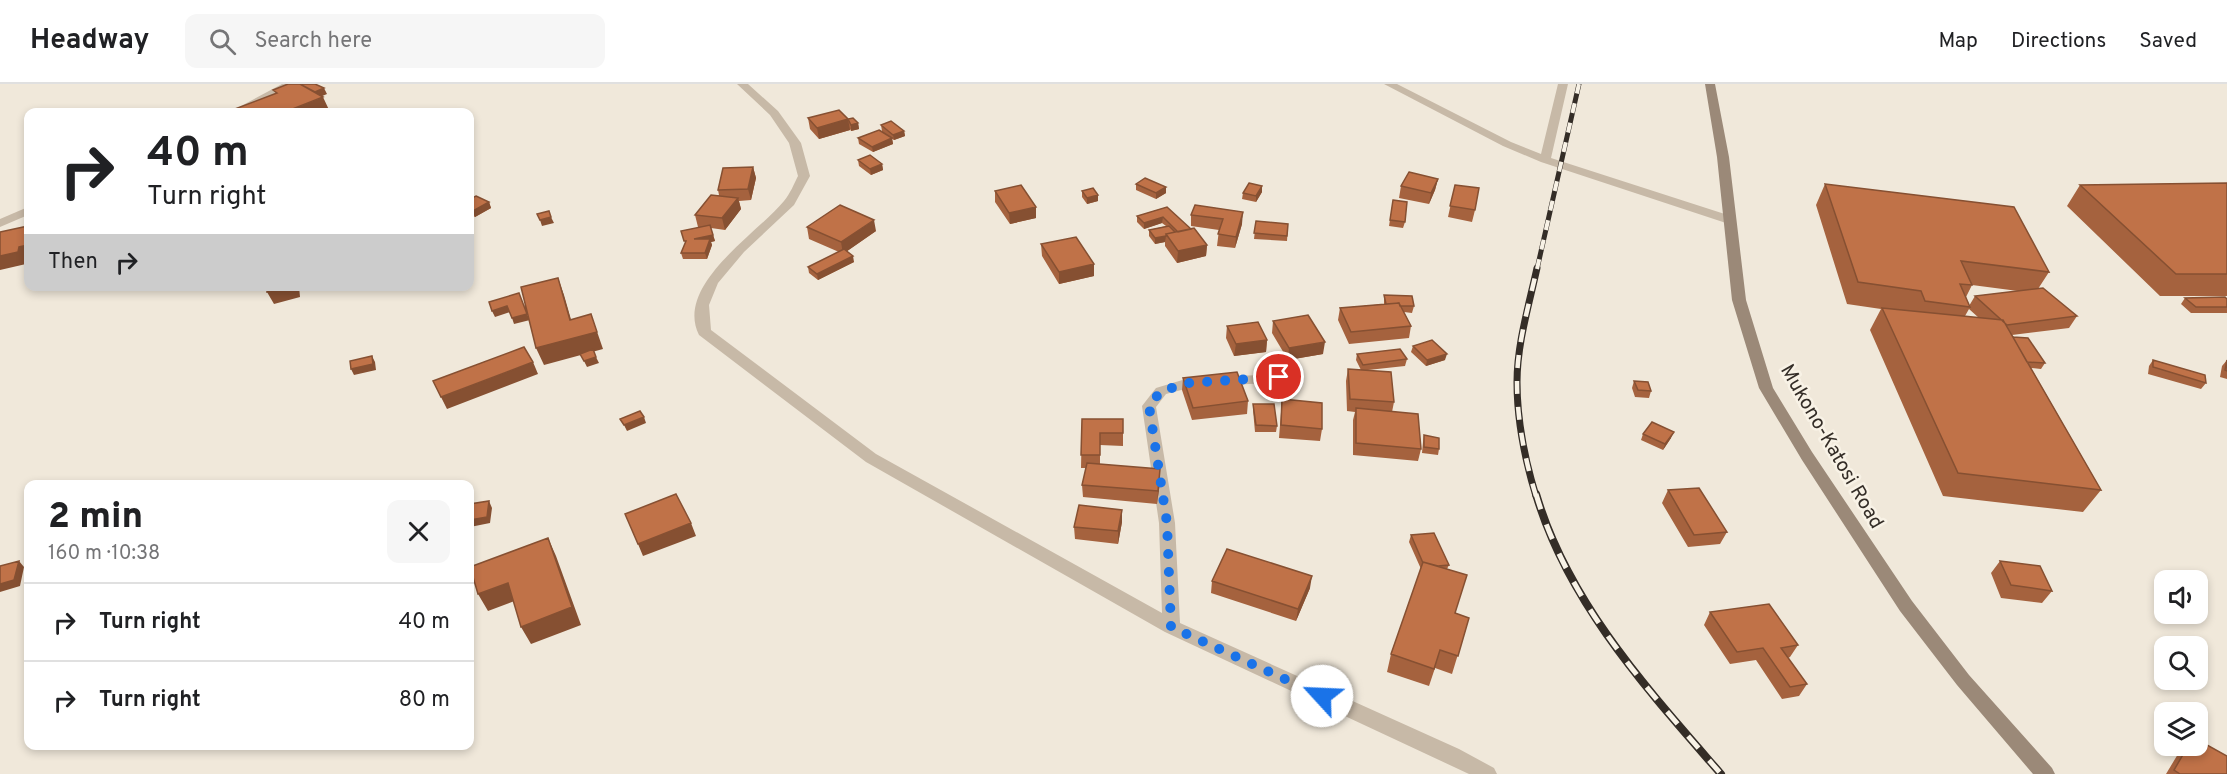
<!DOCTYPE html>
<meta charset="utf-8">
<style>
body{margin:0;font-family:Overpass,sans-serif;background:#f6f6f6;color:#202124;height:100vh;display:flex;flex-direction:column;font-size:22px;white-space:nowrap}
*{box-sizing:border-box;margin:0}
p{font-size:20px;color:#757577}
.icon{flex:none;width:33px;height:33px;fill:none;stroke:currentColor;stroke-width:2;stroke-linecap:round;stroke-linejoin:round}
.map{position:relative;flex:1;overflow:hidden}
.drawer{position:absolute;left:24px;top:396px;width:450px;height:270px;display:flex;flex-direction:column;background:#fff;border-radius:12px;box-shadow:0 3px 9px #0003}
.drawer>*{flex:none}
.guide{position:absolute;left:24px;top:24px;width:450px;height:183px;border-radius:12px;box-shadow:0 3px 9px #0003;background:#fff;color:#202124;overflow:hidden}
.controls{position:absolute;left:2154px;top:486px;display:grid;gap:12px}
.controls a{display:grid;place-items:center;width:54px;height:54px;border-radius:12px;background:#fff;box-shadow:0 3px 9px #0003;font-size:30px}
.pin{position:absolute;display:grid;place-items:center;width:51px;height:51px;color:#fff;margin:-26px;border:3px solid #fff;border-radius:50%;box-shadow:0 2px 6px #0007}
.me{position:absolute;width:66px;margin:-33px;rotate:295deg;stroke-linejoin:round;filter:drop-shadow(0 0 4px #0008)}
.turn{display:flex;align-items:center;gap:21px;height:126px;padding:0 24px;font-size:27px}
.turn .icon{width:78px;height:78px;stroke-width:2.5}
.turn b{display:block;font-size:42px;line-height:51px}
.then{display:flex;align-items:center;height:57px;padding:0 24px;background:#0003;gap:12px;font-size:22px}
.round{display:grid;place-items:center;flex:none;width:63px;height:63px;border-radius:12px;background:#f6f6f6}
.summary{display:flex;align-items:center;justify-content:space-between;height:102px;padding:0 24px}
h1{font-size:36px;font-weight:800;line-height:45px}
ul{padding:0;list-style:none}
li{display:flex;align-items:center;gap:18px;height:78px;padding:0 24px;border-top:2px solid #e0e0e0}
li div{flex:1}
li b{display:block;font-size:22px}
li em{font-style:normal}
header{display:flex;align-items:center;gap:36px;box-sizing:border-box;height:84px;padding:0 30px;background:#fff;border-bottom:2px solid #e0e0e0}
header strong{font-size:28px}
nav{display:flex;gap:33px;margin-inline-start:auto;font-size:21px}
.search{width:420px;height:54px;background:#f6f6f6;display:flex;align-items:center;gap:15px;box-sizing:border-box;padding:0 21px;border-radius:12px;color:#757577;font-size:22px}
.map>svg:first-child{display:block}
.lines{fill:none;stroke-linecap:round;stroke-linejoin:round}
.minor{fill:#c7b9a7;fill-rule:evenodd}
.secondary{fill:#9b8978;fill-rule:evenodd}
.rail-far2-casing{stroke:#342d27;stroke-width:5}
.rail-far1-casing{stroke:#342d27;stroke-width:7}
.rail-casing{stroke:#342d27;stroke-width:8}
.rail-far2{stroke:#f8f2e6;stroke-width:4;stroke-dasharray:10;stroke-linecap:butt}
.rail-far1{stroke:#f8f2e6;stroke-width:4.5;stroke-dasharray:13;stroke-linecap:butt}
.rail{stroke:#f8f2e6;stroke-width:5;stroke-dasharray:16;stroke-linecap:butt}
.wall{fill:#a5623e;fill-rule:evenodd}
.shaded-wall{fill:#865032}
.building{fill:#c07248;stroke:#865032;stroke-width:1.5}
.route{stroke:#1a73e8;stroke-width:10;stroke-dasharray:0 18}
.labels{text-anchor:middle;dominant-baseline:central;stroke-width:5;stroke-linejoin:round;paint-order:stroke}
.street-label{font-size:20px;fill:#342d27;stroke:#f8f2e6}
</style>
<header>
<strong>Headway</strong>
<div class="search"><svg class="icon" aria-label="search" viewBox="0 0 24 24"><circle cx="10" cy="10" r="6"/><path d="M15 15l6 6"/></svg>Search here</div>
<nav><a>Map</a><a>Directions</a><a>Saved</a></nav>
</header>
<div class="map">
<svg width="2227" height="690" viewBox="0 0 2227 690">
<rect width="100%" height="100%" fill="#f0e8da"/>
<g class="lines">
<path class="minor" d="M282 0H295L242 28H230Z
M737 0H748L778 27 801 59 810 92 794 121 744 168 718 199 709 221 711 246 876 370 1162 529 1159 439 1142 322 1156 304 1189 294 1284 290 1286 293 1284 296 1279 298 1189 304 1166 310 1156 323 1175 439 1180 539 1459 665 1494 684 1497 690H1469L1165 548 866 378 699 251C674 201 758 149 784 117 790 110 794 100 798 92L789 59 770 31Z
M1384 0H1397L1511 58 1541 70 1558 0H1568L1551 74 1734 133 1736 136 1734 139H1726L1541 78 1503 62Z
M28 123V131L0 143V135Z"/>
<path class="secondary" d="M1705 0H1715L1729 73 1746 216 1773 304 1812 368 1912 517 1969 591 2052 684 2055 690H2033L1957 601 1900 527 1802 376 1759 304 1732 216 1717 73Z"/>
<g class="rail-far2-casing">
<path id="rail-far2" d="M1537 185 1579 0"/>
</g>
<g class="rail-far1-casing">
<path id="rail-far1" d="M1536 412C1525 376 1517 336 1517 298 1517 260 1529 221 1537 184"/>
</g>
<g class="rail-casing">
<path id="rail" d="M1536 410C1568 519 1648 606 1721 690"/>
</g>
<use href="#rail-far2" class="rail-far2"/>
<use href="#rail-far1" class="rail-far1"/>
<use href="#rail" class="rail"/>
</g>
<path class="wall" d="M808 34 848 35 858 39 859 45 851 47 850 45V46L819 55 810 45Z
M881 41 904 47 905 52 894 56 892 55 893 60 873 68 859 60 858 54 882 47Z
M858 76 882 80 883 86 871 91 859 82Z
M753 83 756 94 751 116 739 117 741 125 725 146 711 144 715 157 711 158 712 161 707 175H683L681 169 700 143H698L695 131 719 111 718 106Z
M1438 95 1435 106 1429 120 1399 114 1401 102Z
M2227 99V212H2160L2067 122 2080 101Z
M1136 100 1166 103V109L1156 115 1136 106Z
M1825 100 2049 188 2038 205 2077 232 2069 244 2012 251 2045 279 2041 285 2031 284 2101 406 2083 428 1943 412 1870 246 1881 225 1847 220 1816 121ZM1972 201 2018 207 1975 212 1969 222 1966 213ZM1969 225 1979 234 1965 232Z
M1455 101 1475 126 1472 138 1448 133Z
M995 107 1036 134 1010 140 995 118Z
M1082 107 1098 117 1087 120 1082 113Z
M1262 108 1256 118 1242 115 1243 109Z
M470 115 489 118 491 124 475 133 470 130Z
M1393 116 1405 138 1403 144 1389 142Z
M1195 121 1242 140 1235 164 1217 162 1219 146 1191 142V131Z
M1167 123 1207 161 1206 172 1177 179 1165 162V158L1155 160 1149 152V146L1166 142 1162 139 1144 145 1137 138V132Z
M1256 137 1288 140 1287 157 1254 155Z
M807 143 876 147 847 167 854 178 818 196 809 189 808 183 839 168 809 155Z
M1041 160 1094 180V192L1059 200 1042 172Z
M1384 211 1414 222 1412 229 1404 228 1411 242 1409 254 1349 260 1338 236 1340 224 1384 220Z
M2185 214 2227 215V229H2191L2181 220Z
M1273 237 1323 270 1288 276 1272 249Z
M1227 242 1267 256 1266 268 1234 272 1226 254Z
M1413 262 1445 276 1426 282 1411 268Z
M1357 270 1407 275 1405 282 1368 286 1394 318 1392 328 1421 365 1418 377 1353 371V336L1355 328 1347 327 1346 297 1348 285 1361 286 1356 276Z
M2153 276 2206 299 2201 305 2148 290 2149 282Z
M2227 276V295L2220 293 2222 282Z
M1183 294 1248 317 1247 330 1192 336 1182 306Z
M1634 297 1651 307 1649 314 1635 313 1632 304Z
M1282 315 1322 345 1320 357 1279 354Z
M1253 320 1277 342 1276 348H1255L1253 326Z
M1082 335H1123V362L1100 361V380L1160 398 1157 420 1083 413 1082 401 1086 384H1081Z
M1643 350 1671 354 1663 366 1641 356Z
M1424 351 1439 365 1438 371 1422 369 1423 358Z
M1668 406 1727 448 1720 460 1688 463 1662 419Z
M1122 438 1118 460 1075 455 1074 443Z
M1411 451 1449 481 1447 485 1455 529 1469 534 1452 590 1435 584 1429 602 1387 588 1391 570 1421 485 1409 458Z
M2000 477 2052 507 2042 519 2001 514 1991 489Z
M1212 497 1310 504 1296 537 1211 509Z
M1710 528 1798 561 1790 573 1788 574 1807 600 1799 612 1782 615 1756 576 1730 580 1704 541Z
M2184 662H2198L2227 690H2166L2181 665Z"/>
<path class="shaded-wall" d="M324 4 327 10 313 16 310 10Z
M323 13 330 28H285Z
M848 35 850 46 819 55 817 44Z
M858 39 859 45 851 47V41Z
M904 47 905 52 894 56 893 51Z
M892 54 893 60 873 68 872 63Z
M882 80 883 86 871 91 870 85Z
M753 83 756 94 751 116 748 105Z
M1438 95 1435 106 1429 120 1431 109Z
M1262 102V108L1256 118V112Z
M1166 103V109L1156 115V109Z
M1098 111V117L1087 120V114Z
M738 114 741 125 725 146 722 134Z
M489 118 491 124 475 133 473 127Z
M1036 123V134L1010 140 1009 129Z
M1243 128 1242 140 1235 164 1236 153Z
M551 133 554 139 542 142 540 136Z
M1163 133 1162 139 1144 145V139Z
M874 136 876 147 843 170 841 158Z
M713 151 715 157 711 158 712 161 707 175 705 169 694 155Z
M1166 152 1165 158 1155 160V154Z
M28 161V175H27L26 180 0 186V172L19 163Z
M1207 161 1206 172 1177 179 1178 167Z
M853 172 854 178 818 196 817 190Z
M1094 180V192L1059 200V188Z
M558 194 564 211 576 253 570 236Z
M290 202H299L300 213 274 220 267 208Z
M507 222 510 228 495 233 492 227Z
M527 230 530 236 514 240 512 234Z
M591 230 603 265 544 281 536 264Z
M1267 256 1266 268 1234 272 1236 260Z
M1325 258 1323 270 1288 276 1289 264Z
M1447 270 1445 276 1426 282 1427 276Z
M372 272 375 278 376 286 354 291 351 285Z
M596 273 599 279 587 283 584 277Z
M533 278 538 290 447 325 441 313Z
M644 333 646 339 627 347 624 341Z
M1674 348 1671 354 1663 366 1665 360Z
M1160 385V398L1157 420 1158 407Z
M489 417 492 424 490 439 470 443V436Z
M1122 426V438L1118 460V447Z
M691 439 696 452 643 472 638 460Z
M548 454 556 472 581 541 531 560 521 543Z
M19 477 24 483 20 502 0 508V500Z
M1312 492 1310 504 1296 537 1298 525Z
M508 499 517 516 488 527 478 510Z"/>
<path class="building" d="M288 0H300L323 13 285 28H227L277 9 273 6Z
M300 0H315L324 4 315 8Z
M839 26 848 35 817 44 808 34Z
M853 34 858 39 851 41 848 35Z
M891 37 904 47 893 51 881 41Z
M879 46 892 54 872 63 858 54Z
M870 71 882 80 870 85 858 76Z
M753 83 748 105 718 106 723 84Z
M1409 88 1438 95 1431 109 1401 102Z
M1145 94 1166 103 1156 109 1136 100Z
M1249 99 1262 102 1256 112 1243 109Z
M2227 99V190H2176L2080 101Z
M1825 100 2014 123 2049 188 1961 177 1972 201 1960 200 1970 223 1925 217 1921 207 1858 198Z
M1021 101 1036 123 1009 129 995 107Z
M1455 101 1479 104 1475 126 1450 122Z
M1093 104 1098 111 1087 114 1082 107Z
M711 111 738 114 722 134 695 131Z
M476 112 489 118 473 127 470 125V115Z
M1393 116 1407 118 1405 138 1390 136Z
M840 121 874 136 841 158 807 143Z
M1195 121 1243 128 1236 153 1218 150 1223 135 1191 131Z
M1167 123 1191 145 1178 148 1163 133 1144 139 1137 132Z
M549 127 551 133 540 136 537 130Z
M1256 137 1288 140 1287 152 1254 149Z
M710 141 713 151 694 155H710L705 169H681L686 157H684L681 147Z
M28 142V161L19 163 18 168 0 172V148Z
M1169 142 1175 148 1166 150V152L1155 154 1149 146Z
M1194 144 1207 161 1178 167 1166 150Z
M1076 153 1094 180 1059 188 1041 160Z
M844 165 853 172 817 190 808 183Z
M558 194 570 236 591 230 597 248 536 264 521 203Z
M267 202H290L267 208Z
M2043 204 2077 232 2007 241 1975 212Z
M519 209 527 230 512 234 507 222 492 227 489 218Z
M1384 211 1412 212 1414 222H1400L1399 219 1386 220Z
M2225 213 2227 215V223H2196L2185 214Z
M1399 219 1411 242 1351 248 1340 224Z
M1882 224 2003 236 2101 406 1958 389Z
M1308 231 1325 258 1289 264 1273 237Z
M1258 238 1267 256 1236 260 1227 242Z
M2013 253 2028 254 2045 279 2027 278Z
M1432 256 1447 270 1427 276 1413 262Z
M524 263 533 278 441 313 433 297Z
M593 265 596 273 584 277 580 270Z
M1400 265 1407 275 1363 281 1357 270Z
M372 272 373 280 351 285 350 277Z
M2153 276 2205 291 2206 299 2153 283Z
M2227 276V287L2225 286Z
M1348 285 1391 288 1394 318 1350 315Z
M1237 288 1248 317 1193 324 1183 294Z
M1634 297 1648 298 1651 307 1638 306Z
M1282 315 1322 319V345L1281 341Z
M1253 320H1274L1277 342 1256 341Z
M1356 324 1418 330 1421 365 1356 359Z
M640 327 644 333 624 341 620 335Z
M1082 335H1123V349H1100V371H1081Z
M1652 338 1674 348 1665 360 1643 350Z
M1424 351 1439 354V365L1424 363Z
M1087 379 1160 385 1158 407 1082 401Z
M1699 404 1727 448 1694 451 1668 406Z
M676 410 691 439 638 460 625 430Z
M489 417 487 433 470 436V420Z
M1079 421 1122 426 1118 447 1074 443Z
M1434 449 1449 481 1438 482 1423 478V479L1411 451Z
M548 454 572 523 521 543 508 499 478 510 470 483Z
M1227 465 1312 492 1298 525 1212 497Z
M19 477 14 496 0 500V482Z
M2000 477 2040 482 2052 507 2011 501Z
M1423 478 1467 491 1455 529 1469 534 1458 572 1440 566 1434 585 1391 570Z
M1769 520 1798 561 1781 564 1807 600 1790 603 1763 564 1737 568 1710 528Z
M2198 656 2227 672V690H2180L2174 686 2188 662H2198Z"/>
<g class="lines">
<path class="route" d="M1279 293 1189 299 1161 307 1149 322 1167 439 1171 543 1322 612"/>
</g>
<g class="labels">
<g class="street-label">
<text transform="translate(1831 363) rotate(60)">Mukono-Katosi Road</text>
</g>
</g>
</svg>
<div class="controls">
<a><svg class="icon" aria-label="sound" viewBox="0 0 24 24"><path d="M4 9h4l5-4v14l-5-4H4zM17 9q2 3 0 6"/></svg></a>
<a><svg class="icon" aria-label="search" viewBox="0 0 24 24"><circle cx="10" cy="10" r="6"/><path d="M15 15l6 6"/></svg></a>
<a><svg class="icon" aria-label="layers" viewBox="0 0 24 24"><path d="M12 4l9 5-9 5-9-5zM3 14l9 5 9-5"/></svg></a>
</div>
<div class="pin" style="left:1279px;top:293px;background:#d93025"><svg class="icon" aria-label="arrive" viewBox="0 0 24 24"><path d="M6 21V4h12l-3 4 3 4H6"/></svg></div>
<svg class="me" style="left:1322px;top:612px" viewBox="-20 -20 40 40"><circle r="19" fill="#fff"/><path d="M0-13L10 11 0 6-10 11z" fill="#1a73e8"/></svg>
<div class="guide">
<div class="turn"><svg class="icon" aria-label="right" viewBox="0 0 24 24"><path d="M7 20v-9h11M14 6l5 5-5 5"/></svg><div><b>40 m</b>Turn right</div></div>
<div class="then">Then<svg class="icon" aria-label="right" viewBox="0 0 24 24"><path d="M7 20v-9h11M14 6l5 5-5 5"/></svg></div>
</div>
<section class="drawer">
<div class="summary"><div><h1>2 min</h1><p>160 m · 10:38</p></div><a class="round"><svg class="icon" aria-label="close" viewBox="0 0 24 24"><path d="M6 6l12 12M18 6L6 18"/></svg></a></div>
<ul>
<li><svg class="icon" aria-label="right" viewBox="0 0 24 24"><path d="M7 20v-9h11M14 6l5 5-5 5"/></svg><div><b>Turn right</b></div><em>40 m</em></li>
<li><svg class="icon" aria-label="right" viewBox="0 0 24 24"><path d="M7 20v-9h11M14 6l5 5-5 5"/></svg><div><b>Turn right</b></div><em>80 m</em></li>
</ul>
</section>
</div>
